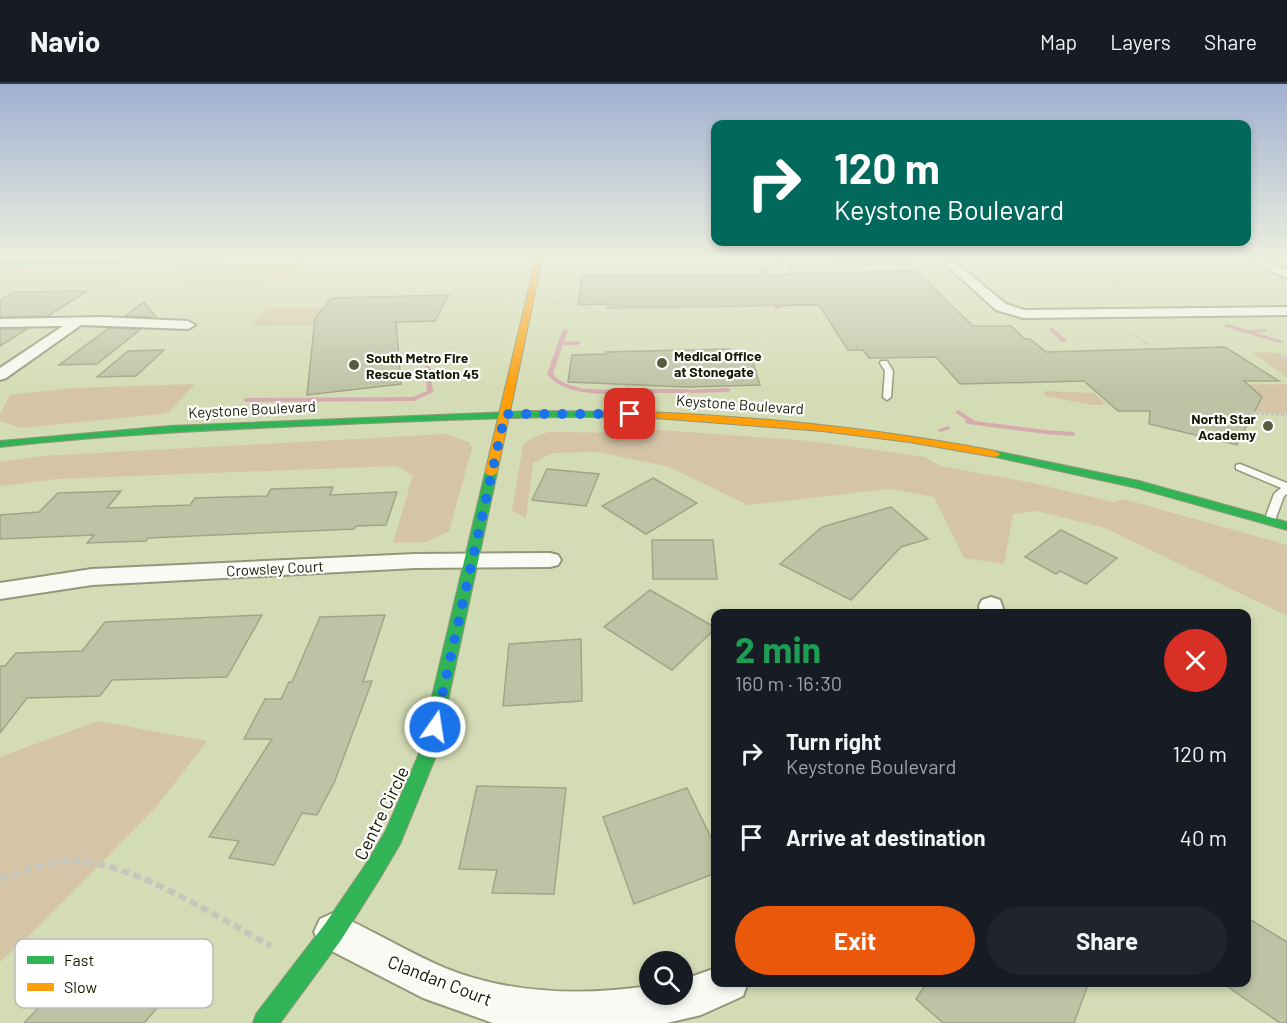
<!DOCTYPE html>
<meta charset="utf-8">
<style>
body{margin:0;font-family:Barlow,sans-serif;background:#20242c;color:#f1f3f6;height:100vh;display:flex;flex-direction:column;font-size:22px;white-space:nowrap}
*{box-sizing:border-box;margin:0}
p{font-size:20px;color:#9ea1a6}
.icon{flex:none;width:33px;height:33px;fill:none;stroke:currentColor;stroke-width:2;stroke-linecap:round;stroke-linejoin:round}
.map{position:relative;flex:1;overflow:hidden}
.details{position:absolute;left:711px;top:525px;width:540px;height:378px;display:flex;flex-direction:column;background:#171b24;border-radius:12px;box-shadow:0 3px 9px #0003}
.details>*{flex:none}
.top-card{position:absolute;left:711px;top:36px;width:540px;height:126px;border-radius:12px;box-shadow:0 3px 9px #0003;background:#00695c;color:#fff;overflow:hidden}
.buttons{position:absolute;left:639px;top:867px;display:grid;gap:12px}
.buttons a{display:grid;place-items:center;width:54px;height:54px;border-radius:50%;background:#171b24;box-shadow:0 3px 9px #0003;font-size:30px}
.pin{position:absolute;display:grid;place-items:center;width:51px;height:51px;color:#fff;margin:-26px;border-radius:12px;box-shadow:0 3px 9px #0006}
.me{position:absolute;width:66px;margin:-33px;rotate:13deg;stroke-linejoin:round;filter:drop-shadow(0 0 4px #0008)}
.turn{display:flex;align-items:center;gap:21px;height:126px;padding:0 24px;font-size:27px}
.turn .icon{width:78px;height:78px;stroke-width:2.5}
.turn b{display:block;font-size:42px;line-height:51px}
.round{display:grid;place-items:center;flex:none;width:63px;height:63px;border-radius:32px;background:#20242c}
.headline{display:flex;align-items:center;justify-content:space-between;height:102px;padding:0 24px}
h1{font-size:36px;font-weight:700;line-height:45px;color:#1e9e55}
.button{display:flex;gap:12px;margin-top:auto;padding:12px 24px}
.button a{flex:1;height:69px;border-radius:36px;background:#ea580c;color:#fff;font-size:24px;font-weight:700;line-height:69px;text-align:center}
.button a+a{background:#20242c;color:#f1f3f6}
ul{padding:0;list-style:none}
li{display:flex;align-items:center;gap:18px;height:84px;padding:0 24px}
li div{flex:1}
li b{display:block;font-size:22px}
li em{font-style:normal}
header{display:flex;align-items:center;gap:36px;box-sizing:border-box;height:84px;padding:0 30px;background:#171b24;border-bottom:2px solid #363941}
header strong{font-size:28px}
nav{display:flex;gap:33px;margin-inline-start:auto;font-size:21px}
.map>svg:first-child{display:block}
.green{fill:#d5c5a6}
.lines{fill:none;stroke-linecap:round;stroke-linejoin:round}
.stream{fill:#d5abaf;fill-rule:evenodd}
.building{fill:#bdc3a4;stroke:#a0a587;stroke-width:1.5}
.lane-casing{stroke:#93987a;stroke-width:3}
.street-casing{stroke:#93987a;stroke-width:4}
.fast-casing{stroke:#93987a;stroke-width:2}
.slow-casing{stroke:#93987a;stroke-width:2}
.path-far2{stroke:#c5c7bc;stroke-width:2;stroke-dasharray:2 1.5;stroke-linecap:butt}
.path-far1{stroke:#c5c7bc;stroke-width:3;stroke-dasharray:3 2;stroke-linecap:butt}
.path{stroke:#c5c7bc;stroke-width:6;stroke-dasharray:8 4.5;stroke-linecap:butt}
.lane{fill:#f9faf4;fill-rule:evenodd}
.street{fill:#f9faf4;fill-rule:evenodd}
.fast{fill:#30b455;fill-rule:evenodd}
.slow{fill:#ff9f0a;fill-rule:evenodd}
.route{stroke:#1a73e8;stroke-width:10;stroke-dasharray:0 18}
.poi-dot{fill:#585d40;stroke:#fff;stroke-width:2}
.labels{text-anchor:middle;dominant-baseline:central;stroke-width:4.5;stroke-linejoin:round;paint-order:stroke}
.far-poi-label{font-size:14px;font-weight:bold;fill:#161901;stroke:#fff;text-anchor:start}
.street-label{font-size:15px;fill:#161901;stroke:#fff}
.near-street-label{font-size:18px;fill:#161901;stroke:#fff}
.key{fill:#fff;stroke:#b9bab3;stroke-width:1.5}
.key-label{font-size:16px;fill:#161901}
</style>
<header>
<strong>Navio</strong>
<nav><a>Map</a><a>Layers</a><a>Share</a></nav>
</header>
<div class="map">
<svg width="1287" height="939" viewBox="0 0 1287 939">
<rect width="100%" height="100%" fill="#d4dcb5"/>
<path class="green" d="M308 179 291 196 0 200V183Z
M325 223 373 240 252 242 268 224Z
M1252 268 1279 269 1287 275V294Z
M195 300 169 328 161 330 21 344 0 337V330L10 311 74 304Z
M1287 300V330L1233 326 1206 301Z
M1044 307 1094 309 1106 321H1092L1045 312Z
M646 345 811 357 925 373 941 382 1028 398 1113 418 1123 415 1270 456 1287 461V532L1105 444 1037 427 1013 430 1004 480 964 474 934 413 890 405 748 421 669 383 598 368 552 369 533 379 526 434 512 427 523 361 534 353 548 348 637 349Z
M446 350 469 358 472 364 449 447 427 458 393 459 413 391 396 382 57 395 0 402V378L43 372Z
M98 637 207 657 158 721 38 843 0 878V673Z"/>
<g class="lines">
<path class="stream" d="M1050 175H1107L1105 176 981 178 979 177 981 176Z
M908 179 909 181 801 182 799 181 801 180Z
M760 181 766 184 775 201H771L762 186 759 183 605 184 603 183 605 182Z
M780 213H782L786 221 778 225H774V223L781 220 778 214Z
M1227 240 1248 246 1267 245V247L1256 249 1283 257 1280 259 1225 243 1224 242Z
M1049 244H1053L1066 256V258H1062L1049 246Z
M565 245 568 247 564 258 578 257 581 259 578 261H563L553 290 559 296 567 300 584 305 628 306 630 305H685L688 306 728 304 731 306 728 308 690 309 688 308 685 309H630L628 308C611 312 578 310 562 302 556 299 551 295 547 290L562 247Z
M427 281 430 283 433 308 414 317 246 318 243 316 246 314 413 313 427 307 424 283Z
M958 326 975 337 1046 346 1073 348 1076 350 1073 352 1046 350 968 340 965 338 966 336 956 329 955 328Z
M948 342 950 343V345L940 348 937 346Z"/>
</g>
<path class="building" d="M916 187 973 242H1011L1025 255H1030L1046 268 1225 263 1279 297H1244L1262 313 1237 361 1149 340 1150 327H1118L1084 297 960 300 936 273 869 274 863 266H848L819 221 608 224V220L578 221 582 192 790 191H797L796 189Z
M87 207 48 232 0 233V216L14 208Z
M449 211 435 237 396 238 401 300 307 311 315 234 332 214Z
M144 218 156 233 125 232Z
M109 244 141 245 97 280 59 281Z
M0 245H27L0 262Z
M730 265 731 271 751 272 760 301 686 303 568 298 572 271 606 270V268Z
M164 266 136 292 97 293 128 267Z
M547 385 599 390 586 422 532 416Z
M653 394 697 419 646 450 602 422Z
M333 403 330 411 397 408 386 441 356 442 354 445 148 454 146 457 87 459 94 451 0 455V431L39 428 58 409 121 407 107 424 190 421 195 414 267 412 271 405Z
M891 423 928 455 901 463 851 516 780 480 822 443Z
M1061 446 1117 474 1086 500 1060 487 1056 490 1025 473Z
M652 456H713L717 495H653Z
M650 506 716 544 672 586 604 543Z
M262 531 227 593 112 596 100 612 27 614 0 649V582H5L16 569 82 567 105 538Z
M385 531 363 598 372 597 334 699 317 731 302 729 274 781 229 774 239 757 209 753 272 655H244L265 615H281L289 598H292L320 533Z
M581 555 582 617 503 622 509 560Z
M477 702 566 704 554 810 492 809 497 786 459 785Z
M687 704 716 764V789L634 820 603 733Z
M1246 833 1287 858V939H1280L1221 898H1246Z
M97 863 171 908 144 939H24Z
M927 898H1089L1074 939H943L916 915Z"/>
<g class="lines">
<g class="lane-casing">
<path id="lane" d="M777 175H783L790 189H786Z
M881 277H887L893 287 891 313 887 316 883 313 885 287 880 279Z
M1240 380 1287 399V410L1284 412 1274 439 1270 440 1264 437 1274 410 1281 404 1236 385V381Z"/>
</g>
<g class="street-casing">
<path id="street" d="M940 175H951L1006 220 1024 226 1287 223V231L1023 234 996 226Z
M1248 175H1262L1287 186V194L1249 177Z
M102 233 188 237 195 241 188 245 81 241 6 294 0 296V284L63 242 0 243V235Z
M550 469 558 471 561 476 558 481 550 483 415 484 92 501 0 515V499L92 485 415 470Z
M991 513 1000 516 1005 530H980L979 522 982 516Z
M333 829C371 845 407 868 445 884 509 910 582 912 650 902V910H682V896L716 884V898H748L743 912 701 931 667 939H493L423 914 320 861 314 848 320 835Z"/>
</g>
<g class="fast-casing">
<path id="fast" d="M101 175H232L229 177 0 180V176Z
M532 327 647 328 652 331 647 334C547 331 448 336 348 340 232 345 116 350 0 363V357L170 342Z
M995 367 1139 397 1287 438V446L1137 404 991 372 989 370Z
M491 386 497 389 436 672 400 760 380 794 341 856 280 939H253L256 930 325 840 366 780 386 746 418 672 485 389Z"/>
</g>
<g class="slow-casing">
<path id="slow" d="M536 175H542L497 389 491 392 485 389Z
M647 328C764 333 880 345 995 367L1001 370 995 373 909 358 822 347 643 333V329Z"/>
</g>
<path class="path-far2" d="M1111 195 1133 206
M552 219 583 222 606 230H621L622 225
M763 222 768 232
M606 225 772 222
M1133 250 1148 261"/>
<path class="path-far1" d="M1146 259 1148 261
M1287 273H1285L1287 274
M627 302V312
M1236 328 1287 331"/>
<path class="path" d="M0 795C20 789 50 777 71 777 135 778 214 832 271 862"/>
<use href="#lane" class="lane"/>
<use href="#street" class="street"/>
<use href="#fast" class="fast"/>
<use href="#slow" class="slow"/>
</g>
<linearGradient id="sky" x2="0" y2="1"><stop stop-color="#a0b0d1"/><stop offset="0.57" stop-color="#ecefde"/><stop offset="1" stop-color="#ecefde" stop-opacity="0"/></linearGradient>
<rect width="1287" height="306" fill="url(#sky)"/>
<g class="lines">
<path class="route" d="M435 643 505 330H630"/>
</g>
<g class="poi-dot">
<circle cx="662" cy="279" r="6"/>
<circle cx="354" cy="281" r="6"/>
<circle cx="1268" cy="342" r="6"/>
</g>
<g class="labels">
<g class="far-poi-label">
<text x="674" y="271">Medical Office<tspan x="674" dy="16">at Stonegate</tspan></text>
<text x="366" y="273">South Metro Fire<tspan x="366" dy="16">Rescue Station 45</tspan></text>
<text x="1256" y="334" text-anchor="end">North Star<tspan x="1256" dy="16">Academy</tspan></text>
</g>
<g class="street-label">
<text transform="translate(740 320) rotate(4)">Keystone Boulevard</text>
<text transform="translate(252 325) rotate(-3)">Keystone Boulevard</text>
<text transform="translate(275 484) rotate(-3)">Crowsley Court</text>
</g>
<g class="near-street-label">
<text transform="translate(381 729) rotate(-64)">Centre Circle</text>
<text transform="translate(440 896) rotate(21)">Clandan Court</text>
</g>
</g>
<rect x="15" y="855" width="198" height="69" rx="9" class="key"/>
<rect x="27" y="872" width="27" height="8" fill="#30b455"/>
<rect x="27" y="899" width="27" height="8" fill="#ff9f0a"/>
<g class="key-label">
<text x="64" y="882">Fast</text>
<text x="64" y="909">Slow</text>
</g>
</svg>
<div class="buttons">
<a><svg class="icon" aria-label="search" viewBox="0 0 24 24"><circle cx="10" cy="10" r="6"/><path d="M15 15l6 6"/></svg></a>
</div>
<div class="pin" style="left:630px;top:330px;background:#d93025"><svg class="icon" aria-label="arrive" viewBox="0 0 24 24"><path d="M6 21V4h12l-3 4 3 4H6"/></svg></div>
<svg class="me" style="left:435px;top:643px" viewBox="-20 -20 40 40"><circle r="17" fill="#1a73e8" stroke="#fff" stroke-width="3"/><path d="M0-11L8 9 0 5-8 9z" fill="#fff"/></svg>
<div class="top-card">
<div class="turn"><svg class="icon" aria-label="right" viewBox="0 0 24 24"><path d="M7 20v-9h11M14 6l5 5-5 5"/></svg><div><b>120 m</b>Keystone Boulevard</div></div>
</div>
<section class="details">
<div class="headline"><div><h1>2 min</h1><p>160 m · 16:30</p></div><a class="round" style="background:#d93025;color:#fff"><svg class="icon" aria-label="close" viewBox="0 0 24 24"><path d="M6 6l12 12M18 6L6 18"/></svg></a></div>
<ul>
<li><svg class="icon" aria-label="right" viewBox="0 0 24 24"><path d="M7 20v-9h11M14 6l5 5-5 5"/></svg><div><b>Turn right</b><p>Keystone Boulevard</p></div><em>120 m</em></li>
<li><svg class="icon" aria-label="arrive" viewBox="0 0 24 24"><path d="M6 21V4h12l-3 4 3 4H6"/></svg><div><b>Arrive at destination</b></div><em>40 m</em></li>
</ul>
<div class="button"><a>Exit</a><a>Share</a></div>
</section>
</div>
